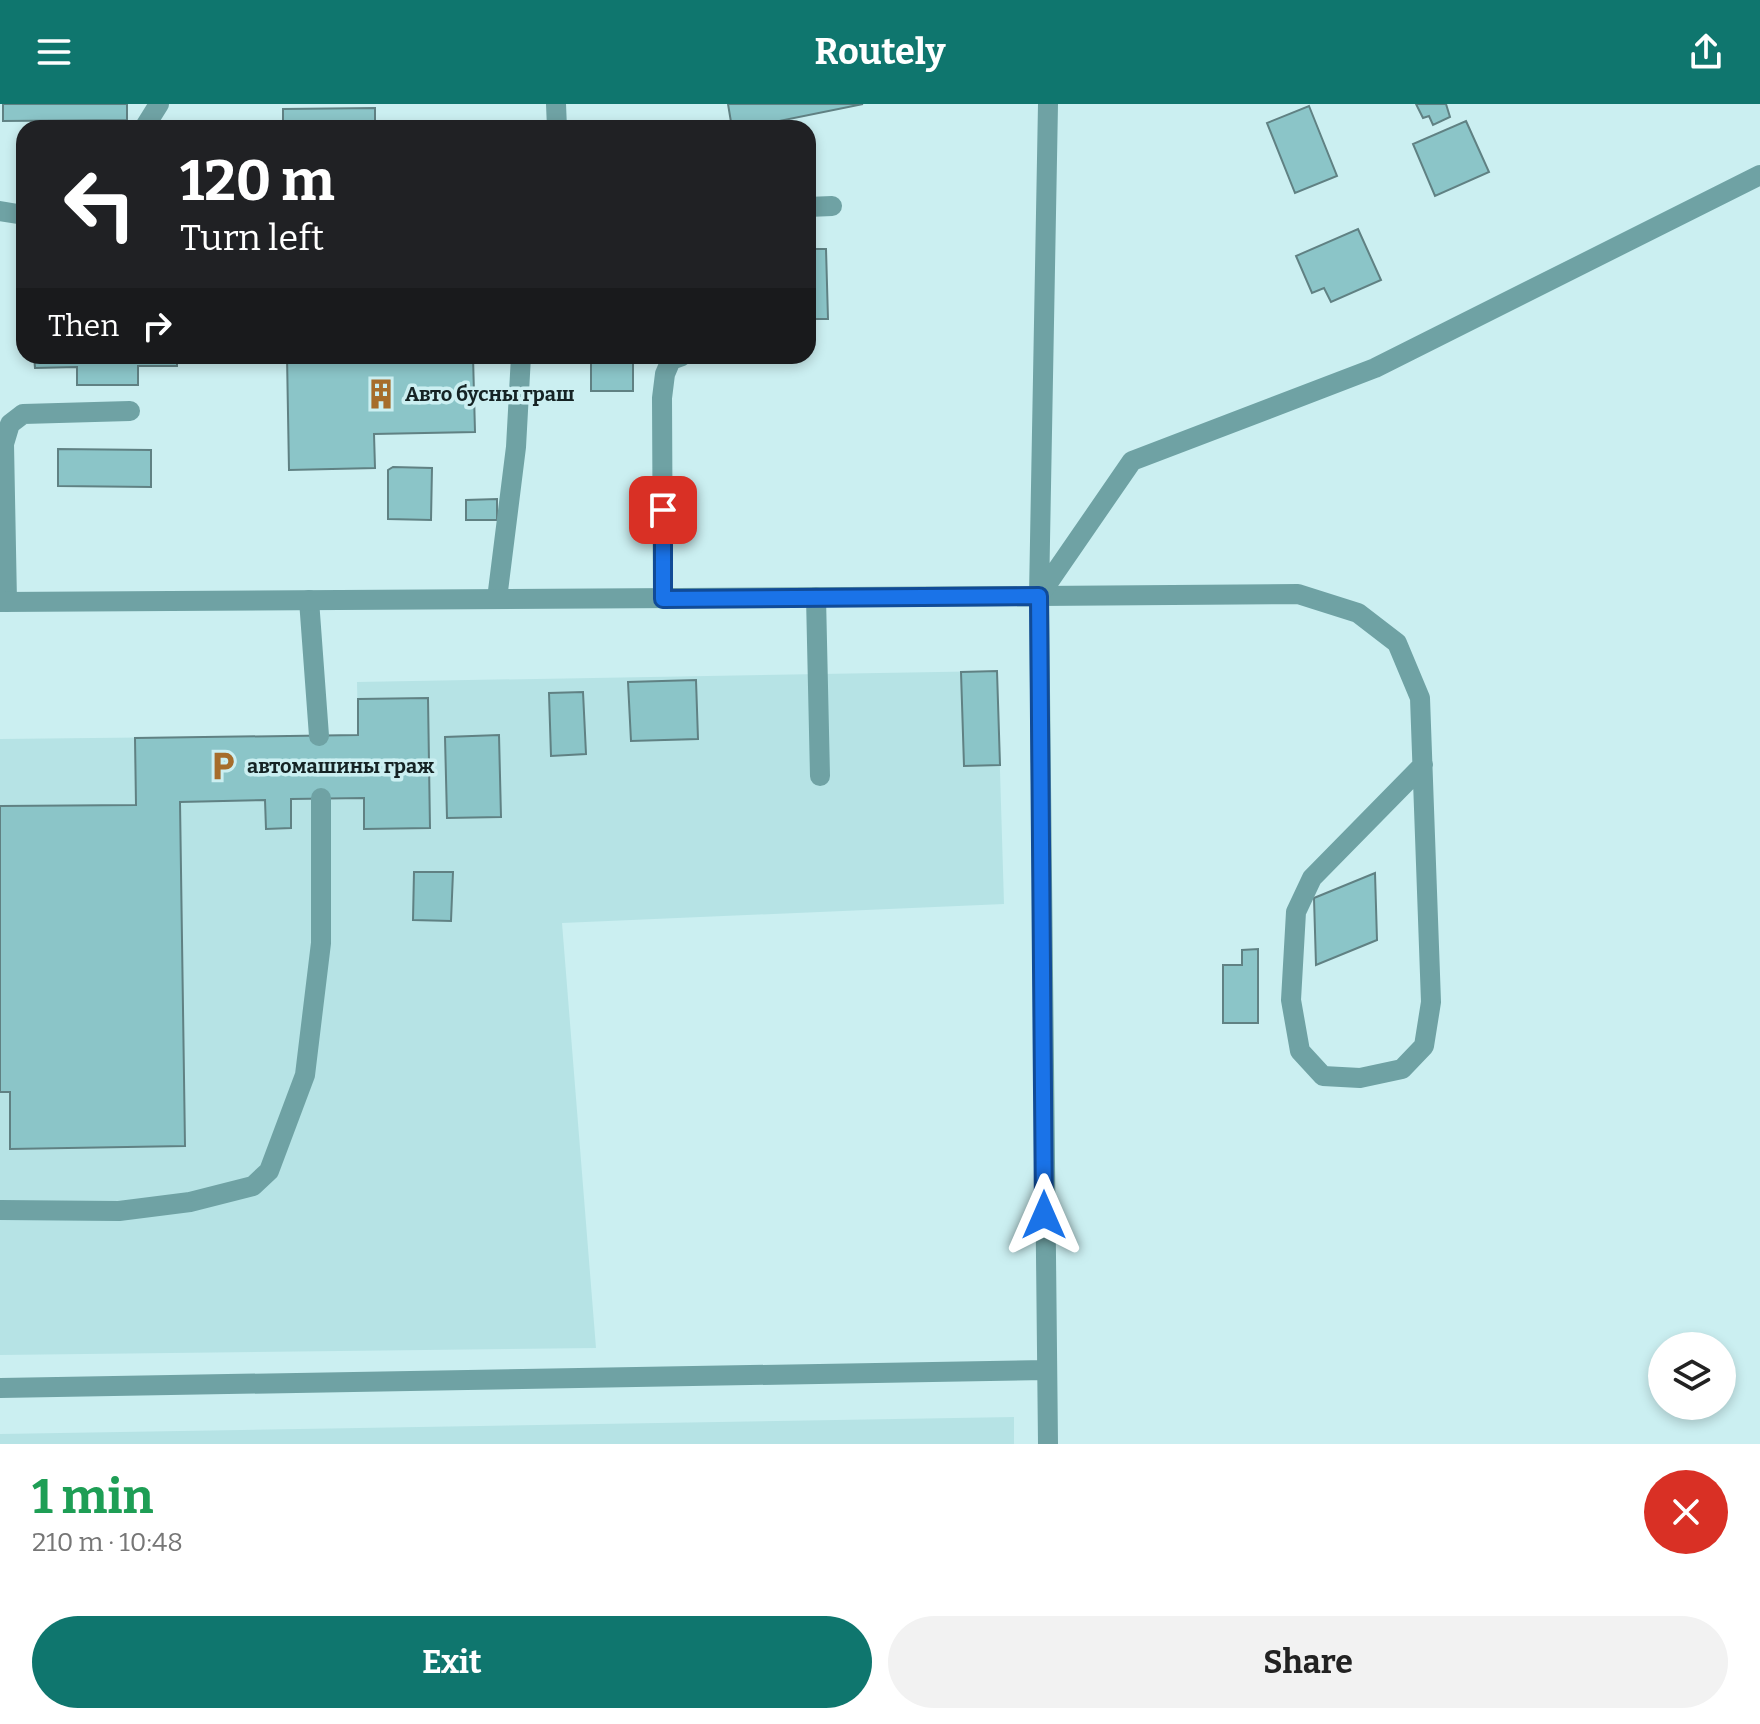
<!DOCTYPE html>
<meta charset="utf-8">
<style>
body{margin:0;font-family:Bitter,serif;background:#f2f2f2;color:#222;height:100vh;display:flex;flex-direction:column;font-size:30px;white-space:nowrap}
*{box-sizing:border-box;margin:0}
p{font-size:26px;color:#767676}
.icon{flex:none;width:44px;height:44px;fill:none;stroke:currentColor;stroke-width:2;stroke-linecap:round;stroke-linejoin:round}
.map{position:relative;height:1340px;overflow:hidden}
.side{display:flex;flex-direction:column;background:#fff;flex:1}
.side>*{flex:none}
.banner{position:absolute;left:16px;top:16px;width:800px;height:244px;border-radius:24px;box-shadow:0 4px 12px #0003;background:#202124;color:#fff;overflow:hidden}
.controls{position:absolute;left:1648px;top:1228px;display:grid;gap:16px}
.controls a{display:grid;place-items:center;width:88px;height:88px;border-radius:50%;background:#fff;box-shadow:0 4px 12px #0003;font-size:40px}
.pin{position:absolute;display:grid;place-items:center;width:68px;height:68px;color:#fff;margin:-34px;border-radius:16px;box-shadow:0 4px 12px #0006}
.me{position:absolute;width:88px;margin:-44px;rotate:0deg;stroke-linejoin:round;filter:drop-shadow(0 0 6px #0008)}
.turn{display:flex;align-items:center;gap:28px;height:168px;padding:0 32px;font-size:36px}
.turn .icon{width:104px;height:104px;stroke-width:2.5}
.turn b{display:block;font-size:56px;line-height:68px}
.then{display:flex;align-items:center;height:76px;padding:0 32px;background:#0003;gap:16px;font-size:30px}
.round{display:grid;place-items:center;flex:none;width:84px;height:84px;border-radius:42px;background:#f2f2f2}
.overview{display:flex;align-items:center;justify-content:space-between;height:136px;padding:0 32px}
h1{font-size:48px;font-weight:700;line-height:60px;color:#1e9e55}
.primary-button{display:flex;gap:16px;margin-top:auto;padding:16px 32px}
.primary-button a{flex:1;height:92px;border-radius:48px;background:#0f766e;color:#fff;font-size:32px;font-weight:700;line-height:92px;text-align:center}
.primary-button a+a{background:#f2f2f2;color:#222}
header{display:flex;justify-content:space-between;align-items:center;height:104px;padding:0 32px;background:#0f766e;color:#fff;font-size:36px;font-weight:700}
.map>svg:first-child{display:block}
.built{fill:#b6e3e5}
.building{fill:#8bc5c8;stroke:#608183;stroke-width:2}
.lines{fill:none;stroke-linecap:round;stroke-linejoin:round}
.service{stroke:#6fa2a4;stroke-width:20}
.minor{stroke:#6fa2a4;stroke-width:20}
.route-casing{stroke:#114b97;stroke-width:20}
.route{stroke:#1a73e8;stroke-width:14}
.labels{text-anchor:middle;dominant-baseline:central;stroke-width:7;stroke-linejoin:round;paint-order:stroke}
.poi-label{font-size:20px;font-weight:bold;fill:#152324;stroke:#cbeff1;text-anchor:start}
</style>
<header><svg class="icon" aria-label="menu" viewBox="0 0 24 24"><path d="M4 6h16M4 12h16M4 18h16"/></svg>Routely<svg class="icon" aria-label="share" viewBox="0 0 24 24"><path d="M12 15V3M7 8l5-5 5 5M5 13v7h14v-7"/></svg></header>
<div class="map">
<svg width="1760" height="1340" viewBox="0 0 1760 1340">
<rect width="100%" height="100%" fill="#cbeff1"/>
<path class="built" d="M997 567 1004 800 562 819 596 1244 0 1251V635L358 631 357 578Z
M1014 1313V1340H0V1330Z"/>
<path class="building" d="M3 0H127V16L3 17Z
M728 0H863L745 24H732Z
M1416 0H1446L1450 13 1433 21 1429 12 1423 14Z
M1309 2 1337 72 1295 89 1267 19Z
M375 4V24H283V5Z
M1466 17 1489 68 1435 92 1413 40Z
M1358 125 1381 176 1331 198 1324 184 1312 189 1296 152Z
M808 145H826L828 215H808Z
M34 252H177V262H138V281H77V263L35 264Z
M287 252H473L475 328 374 330 375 364 289 366Z
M591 257H633V287H591Z
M58 345 151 346V383L58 382Z
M393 363 432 364 431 416 388 415V366Z
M497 395V416H466V396Z
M997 567 1000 661 964 662 961 568Z
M696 576 698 635 631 637 628 578Z
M583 588 586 650 551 652 549 589Z
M428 594 430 724 364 725V694L291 695V724L266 725 265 696 180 698 185 1042 10 1045V988H0V702L136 701 135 634 358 631V595Z
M499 631 501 713 447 714 445 633Z
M414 768H453L451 817 413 816Z
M1375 769 1377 836 1316 861 1314 794Z
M1258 845V919H1223V861H1242V846Z"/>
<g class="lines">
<path class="service" d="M556 0 557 24
M144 24 159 0
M808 103 832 102
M0 107 24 111
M1039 492 1298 490 1358 509 1397 539 1420 594 1431 898 1424 942 1402 965 1360 974 1323 972 1300 947 1291 896 1296 808 1312 774 1423 661
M816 493 820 672
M497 495 516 343 521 252
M663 495 662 294 665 270 671 256 682 252
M309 496 319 632
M7 498 4 340 10 320 23 310 130 307
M0 1106 119 1107 190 1098 253 1082 269 1067 305 971 321 839V694"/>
<path class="minor" d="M1039 492 1132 357 1375 264 1760 71
M0 498 1039 492
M0 1284 1046 1266
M1048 1340 1039 492 1048 0"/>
</g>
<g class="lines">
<g class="route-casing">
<path id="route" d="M663 406V495L1039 492 1044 1111"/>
</g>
<use href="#route" class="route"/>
</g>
<defs>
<g id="building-bare" transform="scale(2.4)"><path d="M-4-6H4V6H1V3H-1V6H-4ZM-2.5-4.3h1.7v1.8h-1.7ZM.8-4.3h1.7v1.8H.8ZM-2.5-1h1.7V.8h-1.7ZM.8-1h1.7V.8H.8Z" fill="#a66d2b" stroke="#cbeff1" stroke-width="2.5" paint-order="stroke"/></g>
<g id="parking-bare" transform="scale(2.4)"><path d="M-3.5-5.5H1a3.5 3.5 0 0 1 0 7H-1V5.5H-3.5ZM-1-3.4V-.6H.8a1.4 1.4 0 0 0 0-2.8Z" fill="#a66d2b" stroke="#cbeff1" stroke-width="2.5" paint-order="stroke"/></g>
</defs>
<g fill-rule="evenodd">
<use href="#building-bare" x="381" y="290"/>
<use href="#parking-bare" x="223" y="662"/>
</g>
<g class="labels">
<g class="poi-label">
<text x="405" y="290">Авто бусны граш</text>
<text x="247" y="662">автомашины граж</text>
</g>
</g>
</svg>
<div class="controls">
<a><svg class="icon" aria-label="layers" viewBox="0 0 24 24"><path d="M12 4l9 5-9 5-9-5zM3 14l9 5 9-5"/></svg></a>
</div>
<div class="pin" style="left:663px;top:406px;background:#d93025"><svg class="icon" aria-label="arrive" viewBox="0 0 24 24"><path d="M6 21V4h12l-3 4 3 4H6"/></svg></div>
<svg class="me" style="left:1044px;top:1111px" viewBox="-20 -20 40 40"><path d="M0-17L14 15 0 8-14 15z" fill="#1a73e8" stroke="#fff" stroke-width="4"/></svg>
<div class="banner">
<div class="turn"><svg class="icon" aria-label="left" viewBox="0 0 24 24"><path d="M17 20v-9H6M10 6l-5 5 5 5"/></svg><div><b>120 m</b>Turn left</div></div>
<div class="then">Then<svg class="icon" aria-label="right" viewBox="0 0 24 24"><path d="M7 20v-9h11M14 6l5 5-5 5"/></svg></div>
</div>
</div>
<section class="side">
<div class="overview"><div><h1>1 min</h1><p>210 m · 10:48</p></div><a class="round" style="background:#d93025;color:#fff"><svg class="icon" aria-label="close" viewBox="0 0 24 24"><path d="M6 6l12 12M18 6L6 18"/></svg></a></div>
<div class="primary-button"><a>Exit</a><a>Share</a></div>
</section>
